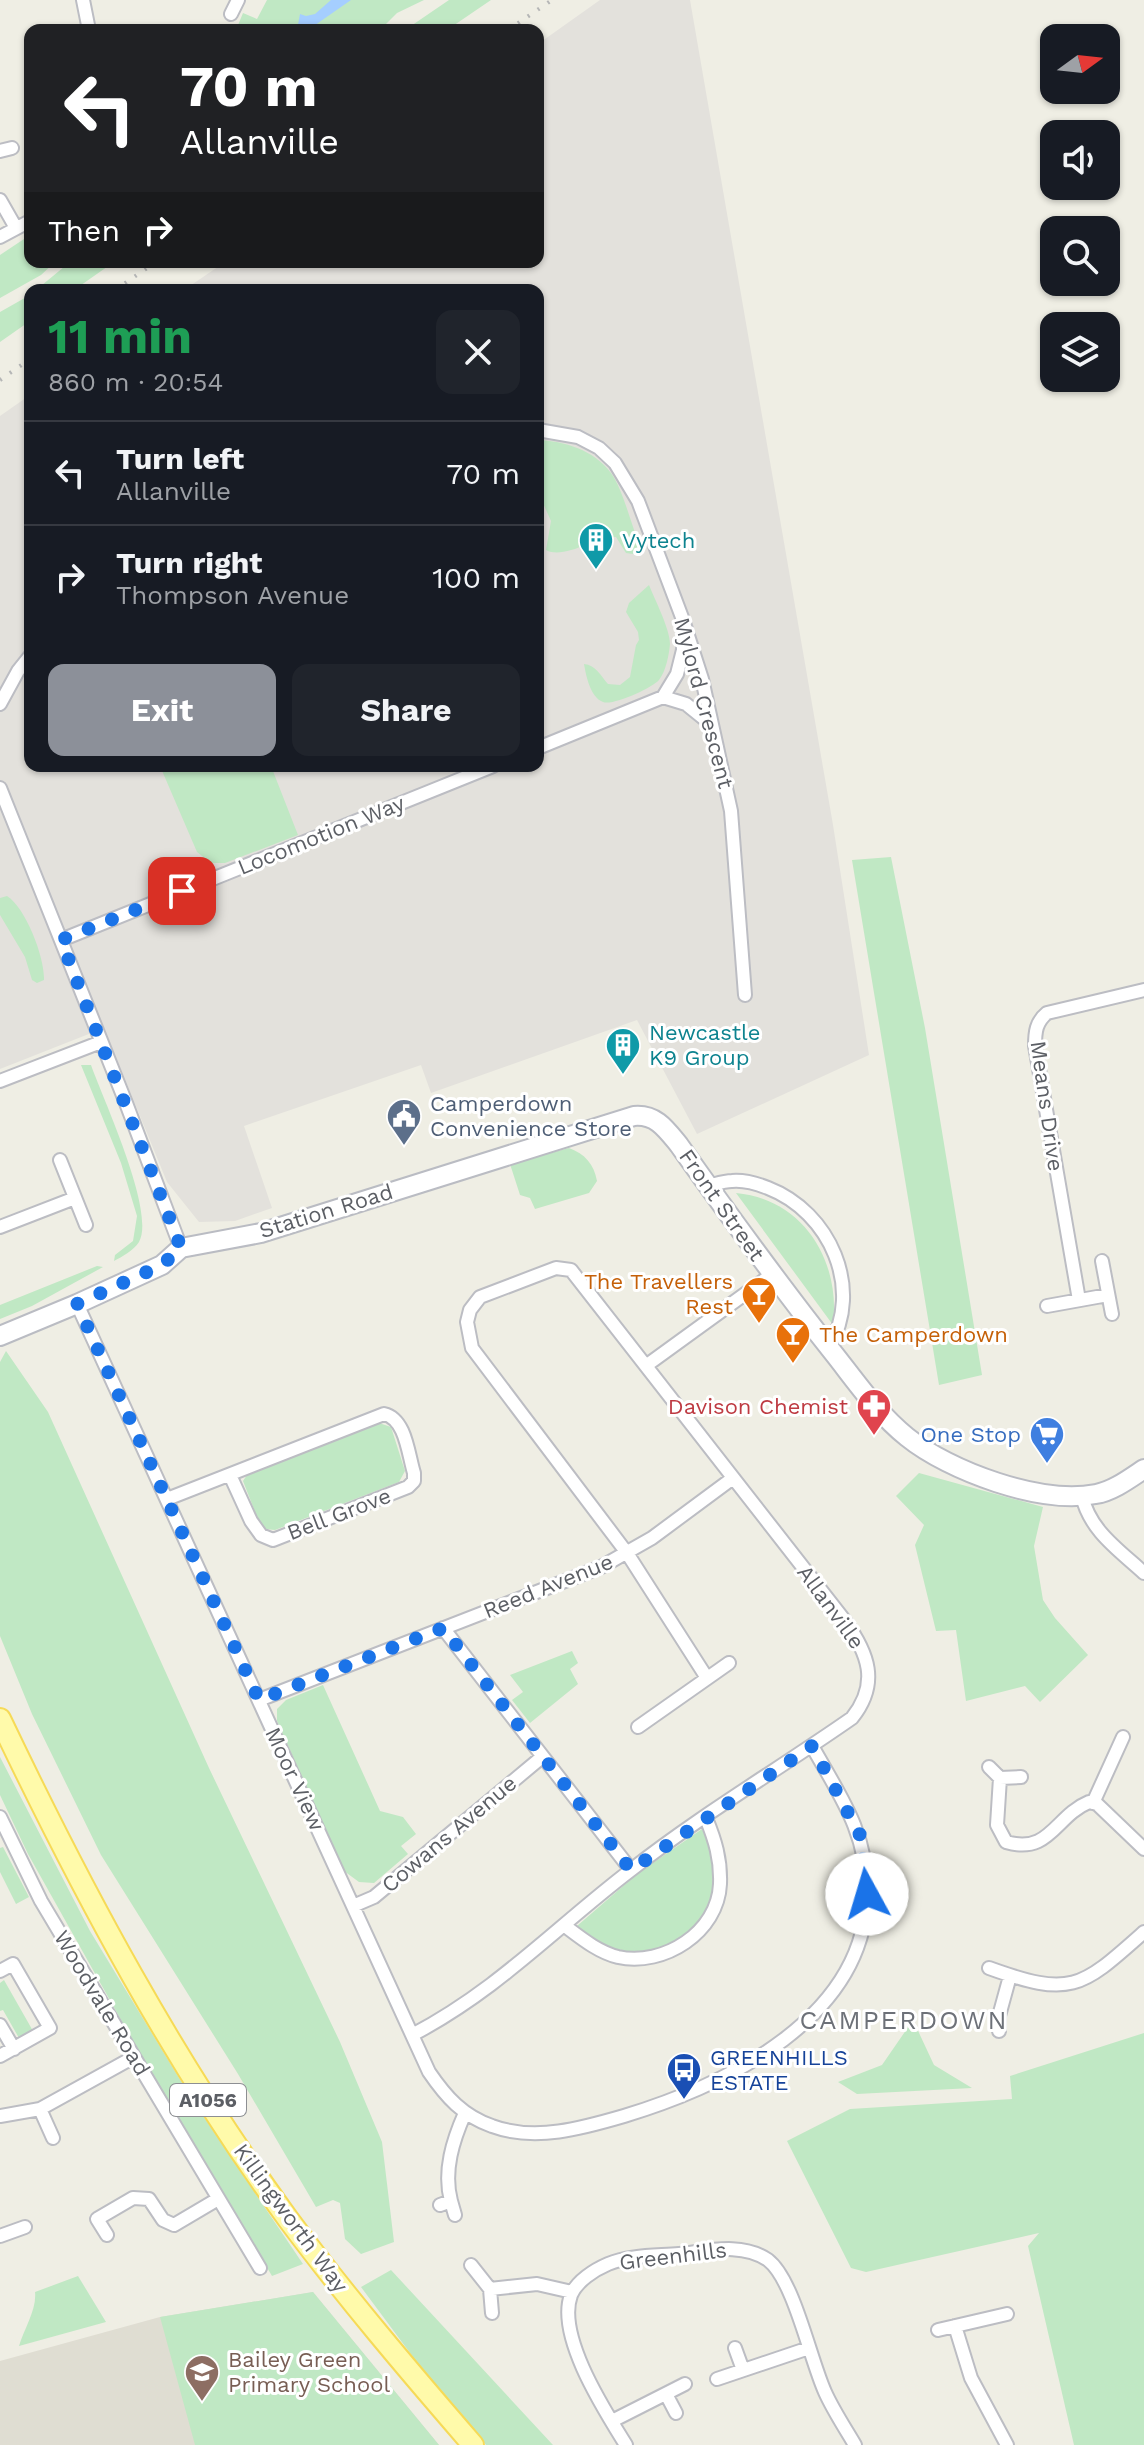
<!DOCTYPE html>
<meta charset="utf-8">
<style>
body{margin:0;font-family:"Work Sans",sans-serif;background:#20242c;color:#f1f3f6;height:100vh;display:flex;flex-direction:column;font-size:30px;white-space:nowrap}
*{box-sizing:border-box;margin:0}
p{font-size:26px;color:#9ea1a6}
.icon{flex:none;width:44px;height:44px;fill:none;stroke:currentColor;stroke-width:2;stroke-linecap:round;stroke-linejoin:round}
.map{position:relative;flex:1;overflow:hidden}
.side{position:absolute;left:24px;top:284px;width:520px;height:488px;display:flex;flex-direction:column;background:#171b24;border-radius:16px;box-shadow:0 2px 6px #0004}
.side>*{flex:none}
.banner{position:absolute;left:24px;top:24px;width:520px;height:244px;border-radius:16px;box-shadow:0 2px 6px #0004;background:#202124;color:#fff;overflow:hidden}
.needle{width:52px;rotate:75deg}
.fabs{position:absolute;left:1040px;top:24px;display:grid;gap:16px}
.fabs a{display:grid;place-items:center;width:80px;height:80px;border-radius:16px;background:#171b24;box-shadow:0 2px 6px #0004;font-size:40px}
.pin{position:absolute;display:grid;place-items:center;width:68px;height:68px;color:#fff;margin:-34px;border-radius:16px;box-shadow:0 4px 12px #0006}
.me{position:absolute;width:88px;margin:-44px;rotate:354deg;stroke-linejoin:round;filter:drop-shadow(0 0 6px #0008)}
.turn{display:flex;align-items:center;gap:28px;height:168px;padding:0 24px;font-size:36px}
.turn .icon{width:104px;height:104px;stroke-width:2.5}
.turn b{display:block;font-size:56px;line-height:68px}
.then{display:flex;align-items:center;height:76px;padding:0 24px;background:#0003;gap:16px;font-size:30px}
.round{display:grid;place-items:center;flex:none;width:84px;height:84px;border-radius:16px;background:#20242c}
.overview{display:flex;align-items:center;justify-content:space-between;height:136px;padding:0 24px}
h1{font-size:48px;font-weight:700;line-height:60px;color:#1e9e55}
.action{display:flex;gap:16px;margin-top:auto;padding:16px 24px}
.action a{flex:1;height:92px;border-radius:16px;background:#8c9099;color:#fff;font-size:32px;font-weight:700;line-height:92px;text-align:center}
.action a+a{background:#20242c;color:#f1f3f6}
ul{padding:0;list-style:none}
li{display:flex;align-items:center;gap:24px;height:104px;padding:0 24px;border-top:2px solid #363941}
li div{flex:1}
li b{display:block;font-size:30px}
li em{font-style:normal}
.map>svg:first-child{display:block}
.industrial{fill:#e3e1dc}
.education{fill:#dfddd2}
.green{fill:#c0e8c4}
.water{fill:#a5ceff}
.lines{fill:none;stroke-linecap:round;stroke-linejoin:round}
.street-casing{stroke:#bcbdc3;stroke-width:16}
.secondary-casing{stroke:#babcc3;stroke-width:22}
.primary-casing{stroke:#f6da57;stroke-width:24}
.street{stroke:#fff;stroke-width:12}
.secondary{stroke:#fff;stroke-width:18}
.primary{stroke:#fffaaa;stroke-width:20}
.rail{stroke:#b5b6b6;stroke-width:4;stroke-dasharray:2 10;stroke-linecap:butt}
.route{stroke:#1a73e8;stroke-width:14;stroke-dasharray:0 25.2}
.labels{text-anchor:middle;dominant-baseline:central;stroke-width:6;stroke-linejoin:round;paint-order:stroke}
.shield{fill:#fff;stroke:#8d8f93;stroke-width:2}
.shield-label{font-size:20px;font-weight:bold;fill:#5c5f65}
.culture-label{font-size:22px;fill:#0d838f;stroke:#fff;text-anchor:start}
.street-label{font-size:22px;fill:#5c5f65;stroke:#fff}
.service-label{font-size:22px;fill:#4e5e75;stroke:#fff;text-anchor:start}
.food-label{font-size:22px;fill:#c56008;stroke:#fff;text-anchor:end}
.health-label{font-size:22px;fill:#be3a42;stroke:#fff;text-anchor:end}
.shop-label{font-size:22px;fill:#366cbe;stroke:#fff;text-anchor:end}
.transit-label{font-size:22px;fill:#164399;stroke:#fff;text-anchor:start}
.education-label{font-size:22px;fill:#785e54;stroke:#fff;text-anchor:start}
.quarter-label{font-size:26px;letter-spacing:2px;fill:#6d7178;stroke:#fff}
</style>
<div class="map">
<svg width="1144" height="2445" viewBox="0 0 1144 2445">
<rect width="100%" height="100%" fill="#efeee4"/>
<path class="industrial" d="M600 0H690L833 825 869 1055 697 1134 637 1020 431 1093 421 1065 244 1126 272 1208 235 1221 199 1222 167 1182 104 1028 0 1069V416L30 395V766H538V290H184L225 262H538V44Z"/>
<path class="education" d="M313 2292 439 2445H0V2361L160 2317Z"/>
<path class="green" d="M267 0H424L397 13 380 30H236L243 13 257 19Z
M449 0H491L447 30H405Z
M30 235V262H55L41 275 0 298V255Z
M70 262H114L74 290H36Z
M30 295V321L0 342V312Z
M538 440C564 441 594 450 611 473 622 488 630 520 637 538V549L633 554 626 553 616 537C595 537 564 560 546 550L551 521 538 492Z
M649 585C655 600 670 629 670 644 669 655 666 671 659 680 652 688 613 706 603 702 590 697 586 675 584 664 596 665 601 676 608 684L620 685 630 677 636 645 639 640 638 632 626 612 629 603Z
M160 766H271L298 835 225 863H211L197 852Z
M891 857 925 1028 982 1375 939 1385 852 860Z
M7 896C26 908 45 958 44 980L37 983 32 980 25 957 0 915V898Z
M81 1065H91C103 1099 156 1212 139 1242 134 1250 122 1257 114 1261L115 1255 133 1241 137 1216 121 1163Z
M569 1148C585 1154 594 1164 597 1181L589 1193 535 1209 530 1198 520 1195 510 1164Z
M736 1193C804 1199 841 1262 833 1325Z
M97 1266 103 1267 32 1306 0 1319V1305Z
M6 1351 48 1412 209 1768 340 2042 382 2142 394 2242 361 2254 345 2239 340 2203 333 2200 316 2207 238 2074 101 1855 32 1714 0 1636V1362Z
M379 1423 391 1427 405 1471 399 1482 275 1530 265 1529 259 1522 243 1481 249 1472Z
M919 1473 1043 1507 1034 1546 1043 1600 1055 1618 1088 1655 1040 1702 1025 1686 966 1701 956 1630 936 1631 915 1545 924 1525 896 1496Z
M572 1651 578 1663 570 1669 578 1684 530 1723 512 1700 523 1692 510 1675Z
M323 1685 380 1811 403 1817 416 1834 401 1846 408 1854 374 1883 359 1882 344 1871 277 1721V1709L286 1700Z
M0 1757 90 1931 193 2101 303 2264 272 2276 130 2036 28 1854 0 1795Z
M702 1829C724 1879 715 1934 657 1949 645 1953 632 1955 620 1952 604 1949 590 1935 577 1926L637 1874Z
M3 1847 29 1897 16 1904 0 1872V1848Z
M4 1980 33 2031 19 2038 3 2010 0 2011V1983Z
M913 2020 934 2065 972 2088 857 2094 838 2082 882 2065Z
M1144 2033V2445H1074L1028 2246 1039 2233 866 2272 851 2268 787 2141 850 2109 1012 2099 1010 2076Z
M391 2270 553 2445H486L445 2400 361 2287Z
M78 2276 106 2322 19 2346C24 2329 37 2309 35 2292Z
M313 2292 439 2445H195L160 2317Z"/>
<path class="water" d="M331 0H351L308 30H297L300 14 306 16 315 14Z"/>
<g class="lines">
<g class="street-casing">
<path id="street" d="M83 0 89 30
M231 14 238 0
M0 151 12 148
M0 200 16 228
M0 237 30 221
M538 430 578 437 599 448 615 463 638 501 683 620 702 679 731 811 745 995
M663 697 686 704 712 725
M0 704 18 671 30 656
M538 748 663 697 677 674 683 650V632
M0 788 126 1103 181 1248
M61 940 493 766
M0 1081 101 1042
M60 1160 86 1225
M708 1186C716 1184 724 1181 732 1181 744 1180 758 1184 768 1188 830 1212 864 1289 829 1347
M0 1227 75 1198
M1102 1261 1112 1314
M1079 1300 1035 1046C1035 1032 1036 1022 1047 1013L1144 990
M77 1304 429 2072C446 2097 463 2116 492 2126 535 2142 583 2128 624 2116 726 2085 867 2018 867 1892 867 1832 840 1796 812 1746
M1047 1306 1108 1295
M647 1365 771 1275
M1082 1496C1090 1531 1119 1550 1144 1573
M167 1499 384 1414C406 1419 408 1454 414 1473V1481L408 1487 273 1540 261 1535 251 1521 230 1475
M443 1628 631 1870
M259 1700 601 1567 652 1538 733 1478
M638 1727 729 1663
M989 1767 1000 1778 1021 1777
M1000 1778 997 1825 1006 1842C1050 1855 1055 1816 1089 1802L1097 1804 1144 1849
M1093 1803 1123 1737
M0 1817 41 1901 260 2268
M867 1894 887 1895
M353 1906 374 1897 542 1757
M565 1926C581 1938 598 1952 618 1957 664 1967 718 1932 720 1884 721 1859 715 1840 706 1818
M989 1968C1072 1998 1081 1988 1144 1932
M0 1971 13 1964 50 2028 0 2056
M0 2025 14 2049
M999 2031V2016L1010 1976
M412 2035C498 1990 555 1928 631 1870 701 1815 779 1769 852 1718 880 1683 868 1653 845 1621L571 1270 556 1268 480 1297 470 1310 467 1322 472 1348 627 1553 707 1678
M40 2109 53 2138
M0 2116 40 2109 134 2057
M451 2201C443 2171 453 2140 465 2113
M440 2205 451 2201 455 2215
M107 2235 97 2219 133 2198 149 2199 163 2220 174 2225 218 2199
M0 2236 25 2227
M471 2265 490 2289 492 2313
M490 2289 537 2284 572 2292
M955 2326 971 2378 1007 2445
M938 2330 1007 2314
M735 2348 743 2370
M717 2379 809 2348
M666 2394 676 2413
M612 2421 685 2384
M626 2445C605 2411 556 2336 571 2295 577 2281 594 2270 608 2264 629 2255 656 2256 679 2254 708 2251 742 2242 768 2260 794 2280 810 2359 825 2392 833 2410 845 2428 855 2445"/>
</g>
<g class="secondary-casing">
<path id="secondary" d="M0 1336 77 1304 162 1265 181 1248 261 1233 634 1116C656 1114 666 1129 679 1145 728 1214 778 1283 831 1350 855 1380 877 1413 907 1437 949 1471 1041 1505 1096 1494 1113 1491 1129 1479 1144 1469"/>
</g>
<g class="primary-casing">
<path id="primary" d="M0 1719C83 1893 174 2063 288 2219 346 2297 409 2371 473 2445"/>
</g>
<use href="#street" class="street"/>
<use href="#secondary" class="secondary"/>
<use href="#primary" class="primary"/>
<path class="rail" d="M508 30 552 0
M115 290 156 262
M0 380 30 359"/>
</g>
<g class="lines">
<path class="route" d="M182 891 61 940 181 1248 162 1265 77 1304 259 1700 443 1628 631 1870 812 1746 860 1835 867 1894"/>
</g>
<defs>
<g id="building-pin" transform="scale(1.8)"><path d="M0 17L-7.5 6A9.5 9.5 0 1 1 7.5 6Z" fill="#0f9aa8" stroke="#fff"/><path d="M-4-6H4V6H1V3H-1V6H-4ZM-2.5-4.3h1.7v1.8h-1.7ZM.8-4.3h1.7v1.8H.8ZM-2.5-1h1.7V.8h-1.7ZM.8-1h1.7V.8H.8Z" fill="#fff"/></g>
<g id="civic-pin" transform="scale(1.8)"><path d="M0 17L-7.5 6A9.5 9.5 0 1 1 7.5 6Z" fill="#5c6f8a" stroke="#fff"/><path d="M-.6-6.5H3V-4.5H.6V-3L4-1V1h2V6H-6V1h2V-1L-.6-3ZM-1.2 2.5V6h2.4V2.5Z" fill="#fff"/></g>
<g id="bar-pin" transform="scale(1.8)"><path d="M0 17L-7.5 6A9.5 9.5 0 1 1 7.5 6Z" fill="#e8710a" stroke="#fff"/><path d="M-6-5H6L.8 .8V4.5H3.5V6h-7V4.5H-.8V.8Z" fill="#fff"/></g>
<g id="pharmacy-pin" transform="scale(1.8)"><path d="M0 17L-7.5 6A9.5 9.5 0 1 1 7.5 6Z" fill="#e0444e" stroke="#fff"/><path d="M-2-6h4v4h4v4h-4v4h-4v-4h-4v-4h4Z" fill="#fff"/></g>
<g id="supermarket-pin" transform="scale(1.8)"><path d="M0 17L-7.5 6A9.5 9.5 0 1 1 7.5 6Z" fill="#3f7fe0" stroke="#fff"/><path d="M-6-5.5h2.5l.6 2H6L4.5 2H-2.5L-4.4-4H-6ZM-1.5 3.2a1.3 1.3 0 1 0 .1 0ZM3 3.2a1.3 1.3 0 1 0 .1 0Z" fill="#fff"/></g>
<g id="bus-pin" transform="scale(1.8)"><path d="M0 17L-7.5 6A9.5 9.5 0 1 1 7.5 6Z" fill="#1a4fb4" stroke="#fff"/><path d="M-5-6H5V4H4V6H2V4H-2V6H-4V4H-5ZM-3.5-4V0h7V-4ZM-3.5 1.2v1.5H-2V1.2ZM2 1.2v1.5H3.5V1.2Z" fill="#fff"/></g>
<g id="school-pin" transform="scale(1.8)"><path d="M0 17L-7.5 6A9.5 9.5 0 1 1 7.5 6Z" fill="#8d6e63" stroke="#fff"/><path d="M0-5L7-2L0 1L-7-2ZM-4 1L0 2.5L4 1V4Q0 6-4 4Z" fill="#fff"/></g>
</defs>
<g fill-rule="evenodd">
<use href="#building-pin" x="596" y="540"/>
<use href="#building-pin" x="623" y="1045"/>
<use href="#civic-pin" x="404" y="1116"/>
<use href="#bar-pin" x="759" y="1294"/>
<use href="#bar-pin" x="793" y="1334"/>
<use href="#pharmacy-pin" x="874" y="1406"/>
<use href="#supermarket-pin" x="1047" y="1434"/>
<use href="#bus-pin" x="684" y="2070"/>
<use href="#school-pin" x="202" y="2372"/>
</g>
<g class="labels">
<rect class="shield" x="170" y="2084" width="76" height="32" rx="6"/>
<g class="shield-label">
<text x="208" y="2100">A1056</text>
</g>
<g class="culture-label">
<text x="622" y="540">Vytech</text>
<text x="649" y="1032">Newcastle<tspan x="649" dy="25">K9 Group</tspan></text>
</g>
<g class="street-label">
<text transform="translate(704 703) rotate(75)">Mylord Crescent</text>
<text transform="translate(321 835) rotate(-22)">Locomotion Way</text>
<text transform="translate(1047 1106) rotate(82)">Means Drive</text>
<text transform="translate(722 1205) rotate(55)">Front Street</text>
<text transform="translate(326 1211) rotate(-17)">Station Road</text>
<text transform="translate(339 1514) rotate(-21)">Bell Grove</text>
<text transform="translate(548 1586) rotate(-22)">Reed Avenue</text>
<text transform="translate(831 1607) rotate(54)">Allanville</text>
<text transform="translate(295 1779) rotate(65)">Moor View</text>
<text transform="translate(449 1834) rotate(-40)">Cowans Avenue</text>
<text transform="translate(102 2003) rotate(59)">Woodvale Road</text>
<text transform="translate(291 2218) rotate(54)">Killingworth Way</text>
<text transform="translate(673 2256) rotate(-7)">Greenhills</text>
</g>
<g class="service-label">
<text x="430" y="1103">Camperdown<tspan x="430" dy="25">Convenience Store</tspan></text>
</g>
<g class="food-label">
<text x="733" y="1281">The Travellers<tspan x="733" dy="25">Rest</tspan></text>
<text x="819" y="1334" text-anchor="start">The Camperdown</text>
</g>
<g class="health-label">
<text x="848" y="1406">Davison Chemist</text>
</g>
<g class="shop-label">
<text x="1021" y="1434">One Stop</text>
</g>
<g class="transit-label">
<text x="710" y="2057">GREENHILLS<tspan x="710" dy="25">ESTATE</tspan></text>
</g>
<g class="education-label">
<text x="228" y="2359">Bailey Green<tspan x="228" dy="25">Primary School</tspan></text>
</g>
<g class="quarter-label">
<text x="904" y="2020">CAMPERDOWN</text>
</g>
</g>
</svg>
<div class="fabs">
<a><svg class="needle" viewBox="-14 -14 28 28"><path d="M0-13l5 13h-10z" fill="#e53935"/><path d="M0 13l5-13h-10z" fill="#9ea1a6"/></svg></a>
<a><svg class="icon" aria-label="sound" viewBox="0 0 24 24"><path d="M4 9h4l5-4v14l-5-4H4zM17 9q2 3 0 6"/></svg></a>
<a><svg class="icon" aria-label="search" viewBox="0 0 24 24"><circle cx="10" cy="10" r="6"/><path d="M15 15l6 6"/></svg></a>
<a><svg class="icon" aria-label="layers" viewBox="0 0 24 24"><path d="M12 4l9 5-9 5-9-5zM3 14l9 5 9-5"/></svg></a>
</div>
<div class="pin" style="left:182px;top:891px;background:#d93025"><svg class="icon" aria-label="arrive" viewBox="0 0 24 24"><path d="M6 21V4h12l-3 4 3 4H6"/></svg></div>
<svg class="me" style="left:867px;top:1894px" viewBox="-20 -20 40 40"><circle r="19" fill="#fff"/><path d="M0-13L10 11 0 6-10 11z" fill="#1a73e8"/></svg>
<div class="banner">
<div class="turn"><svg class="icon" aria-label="left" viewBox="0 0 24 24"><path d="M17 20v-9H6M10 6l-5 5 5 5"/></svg><div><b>70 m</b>Allanville</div></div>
<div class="then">Then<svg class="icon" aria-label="right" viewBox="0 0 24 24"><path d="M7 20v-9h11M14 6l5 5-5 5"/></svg></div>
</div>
<section class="side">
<div class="overview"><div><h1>11 min</h1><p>860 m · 20:54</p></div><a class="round"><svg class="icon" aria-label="close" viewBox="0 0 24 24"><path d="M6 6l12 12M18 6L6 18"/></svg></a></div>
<ul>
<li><svg class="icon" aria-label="left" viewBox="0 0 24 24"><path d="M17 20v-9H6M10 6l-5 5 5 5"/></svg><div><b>Turn left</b><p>Allanville</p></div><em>70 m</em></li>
<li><svg class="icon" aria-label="right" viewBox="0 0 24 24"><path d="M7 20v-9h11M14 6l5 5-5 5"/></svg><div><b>Turn right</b><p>Thompson Avenue</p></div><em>100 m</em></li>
</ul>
<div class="action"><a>Exit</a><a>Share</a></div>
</section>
</div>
